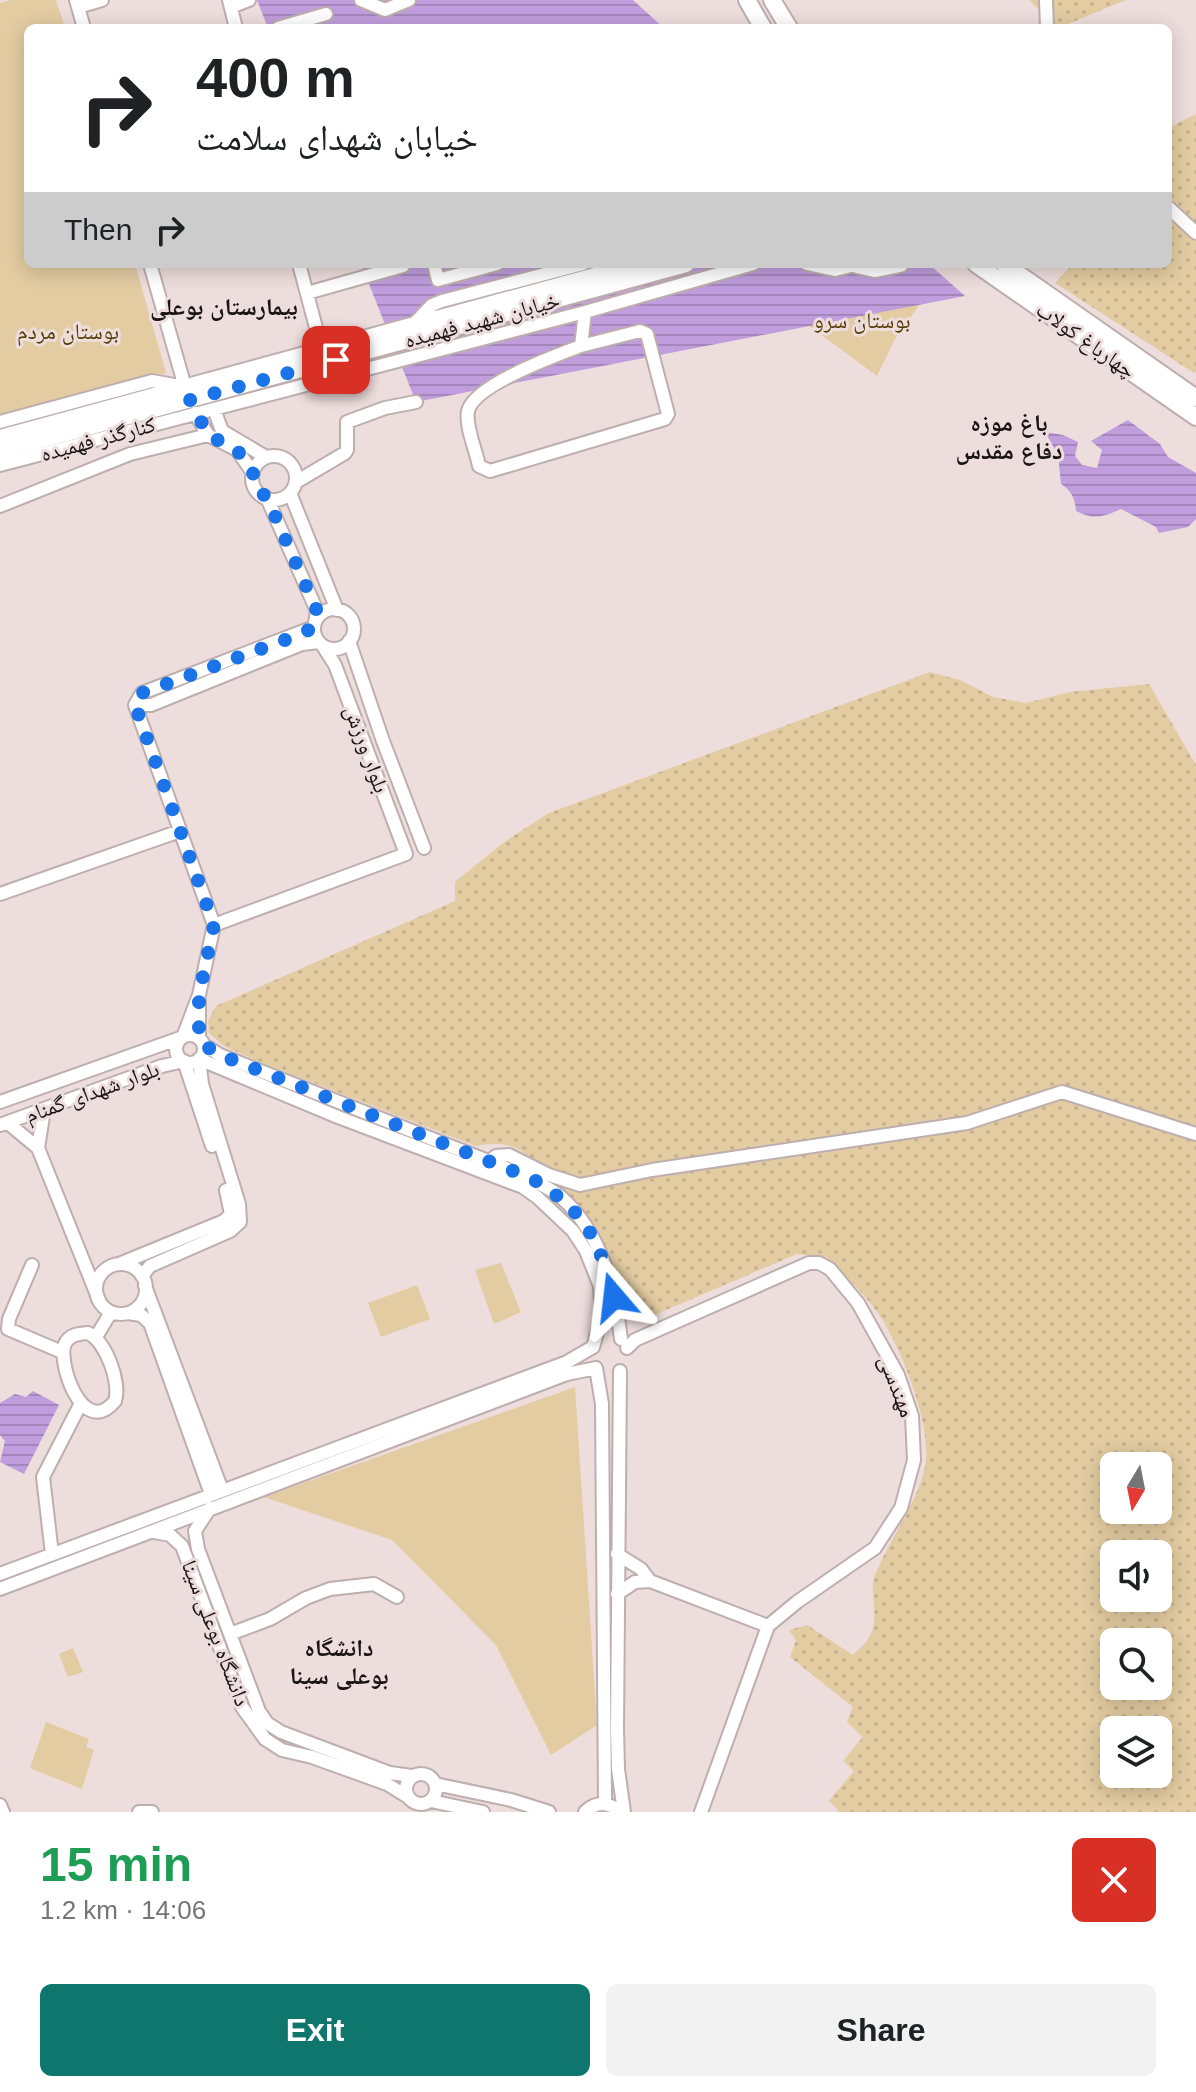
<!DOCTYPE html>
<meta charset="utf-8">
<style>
body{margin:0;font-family:Arial,"Noto Naskh Arabic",sans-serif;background:#f2f2f2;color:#202124;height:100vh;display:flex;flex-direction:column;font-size:30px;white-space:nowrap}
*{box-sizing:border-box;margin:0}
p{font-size:26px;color:#757577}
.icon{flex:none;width:44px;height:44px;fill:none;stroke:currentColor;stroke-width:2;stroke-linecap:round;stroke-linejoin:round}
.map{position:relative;height:1812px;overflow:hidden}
.side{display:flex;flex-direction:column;background:#fff;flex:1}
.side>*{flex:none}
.hud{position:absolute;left:24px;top:24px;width:1148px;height:244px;border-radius:12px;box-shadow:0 4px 20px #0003;background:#fff;color:#202124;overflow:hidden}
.needle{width:52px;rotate:190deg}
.fabs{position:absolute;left:1100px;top:1452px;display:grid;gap:16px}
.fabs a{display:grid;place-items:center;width:72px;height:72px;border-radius:12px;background:#fff;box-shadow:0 4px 20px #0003;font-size:40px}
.pin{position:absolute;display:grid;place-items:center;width:68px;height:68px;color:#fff;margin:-34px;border-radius:16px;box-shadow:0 4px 12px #0006}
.me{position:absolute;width:88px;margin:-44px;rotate:343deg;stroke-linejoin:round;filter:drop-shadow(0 0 6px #0008)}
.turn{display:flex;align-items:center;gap:28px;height:168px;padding:0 40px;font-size:36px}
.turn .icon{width:104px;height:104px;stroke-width:2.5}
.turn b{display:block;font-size:56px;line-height:68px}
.then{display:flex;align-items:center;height:76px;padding:0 40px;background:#0003;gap:16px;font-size:30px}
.round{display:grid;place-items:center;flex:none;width:84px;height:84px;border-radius:12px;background:#f2f2f2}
.headline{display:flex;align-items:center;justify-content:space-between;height:136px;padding:0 40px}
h1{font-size:48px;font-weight:700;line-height:60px;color:#1e9e55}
.cta{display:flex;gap:16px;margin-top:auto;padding:16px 40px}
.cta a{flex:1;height:92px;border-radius:12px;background:#0f766e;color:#fff;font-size:32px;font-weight:700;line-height:92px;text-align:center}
.cta a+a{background:#f2f2f2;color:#202124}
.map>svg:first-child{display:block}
.green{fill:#e3cca2}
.garden{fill:url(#garden-dots);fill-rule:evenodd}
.water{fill:url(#water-rules)}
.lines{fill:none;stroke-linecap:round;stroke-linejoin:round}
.minor-casing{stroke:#beaeae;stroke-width:16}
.major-casing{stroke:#beaeae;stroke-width:20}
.minor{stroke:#fff;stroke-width:12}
.major{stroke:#fff;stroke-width:16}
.route{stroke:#1a73e8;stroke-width:14;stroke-dasharray:0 25.2}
.labels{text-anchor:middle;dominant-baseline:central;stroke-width:6;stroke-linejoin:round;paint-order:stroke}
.street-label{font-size:22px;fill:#1a1415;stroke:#edd}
.park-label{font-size:22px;fill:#543c02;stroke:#edd}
.neighbourhood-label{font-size:24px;font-weight:bold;fill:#1a1415;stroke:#edd}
</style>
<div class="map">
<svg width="1196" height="1812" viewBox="0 0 1196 1812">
<defs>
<pattern id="garden-dots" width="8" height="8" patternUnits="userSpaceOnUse" patternTransform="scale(2)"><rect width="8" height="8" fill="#e3cca2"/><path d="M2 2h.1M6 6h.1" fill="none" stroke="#c2ae8b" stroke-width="1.8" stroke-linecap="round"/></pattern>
<pattern id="water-rules" width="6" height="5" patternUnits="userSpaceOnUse" patternTransform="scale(2)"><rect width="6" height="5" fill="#c09ddc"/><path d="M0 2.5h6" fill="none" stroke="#a486bc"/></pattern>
</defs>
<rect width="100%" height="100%" fill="#edd"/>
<path class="green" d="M11 0H56L65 28H28V264H135L166 373 0 417V3Z
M740 275 923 300 895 339 877 376Z
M501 1263 521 1312 494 1324 475 1270Z
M417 1285 430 1319 381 1337 368 1303Z
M575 1387 597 1725 551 1755 496 1645 392 1540 264 1497Z
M73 1648 83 1672 68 1677 59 1654Z
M46 1722 89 1739 86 1747 94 1750 82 1789 30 1768Z"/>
<path class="garden" d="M1029 0H1126L1058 28Z
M1196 114V372L1194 373 1055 283 1073 264H1168V128Z
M930 672 960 680 993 697 1026 703 1070 692 1149 684 1196 765V1812H837L838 1810 829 1801 854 1771 843 1761 863 1737 847 1722 853 1707 790 1657 796 1640 789 1630 807 1625 853 1655C876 1636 876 1624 873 1596 873 1589 872 1584 874 1578 887 1543 918 1502 925 1467 933 1427 902 1350 880 1316 866 1295 845 1276 827 1257L797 1254 638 1322 628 1320C619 1293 613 1264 602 1238 593 1216 539 1160 518 1149 503 1142 491 1143 476 1146L250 1058 224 1046 209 1033 208 1021 216 1006 455 901V882L504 842 549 813ZM1114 1466H1158V1510H1114ZM1114 1554H1158V1598H1114ZM1114 1642H1158V1686H1114ZM1114 1730H1158V1774H1114Z"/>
<path class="water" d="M257 0H633L664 28H268Z
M361 264H929L965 296 416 402Z
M1128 420 1160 444 1168 457 1196 473V519L1188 527 1159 533 1156 527 1121 509C1103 517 1094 520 1076 511 1075 499 1072 491 1061 484L1058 455 1045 432 1063 435 1078 442 1075 456 1082 465 1097 468 1102 450 1091 441Z
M33 1391 59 1405 24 1474 0 1462 5 1441 0 1435V1403L15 1394 26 1397Z"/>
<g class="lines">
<g class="minor-casing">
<path id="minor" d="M76 0 84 28
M229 0 236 28
M361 0 385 10 409 0
M1046 0 1047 28
M78 7 102 0
M231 7 249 0
M278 28 326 14
M1168 207 1196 233
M299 264 322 350
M434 264 438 280 497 264
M807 264 835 270 855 265
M307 293 403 266
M413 325 432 305 442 301 583 264
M581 346 640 331 647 334 668 414 665 419 490 471 479 466C476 450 465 426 468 411 474 385 557 355 581 346L585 312
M214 409 222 431 266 457
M195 413 208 435 237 450 253 473
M0 422 152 381 185 387 150 264
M252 478a22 22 0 1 1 44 0a22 22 0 1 1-44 0Z
M0 465 585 312 753 264
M296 482 345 453 347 450V422L385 408 416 402
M290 493 337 610
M267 498 317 611 315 623
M0 506 130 454 208 435
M314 629a20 20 0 1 1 40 0a20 20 0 1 1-40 0Z
M349 641 383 741 424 848
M135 705 142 693 314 627
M135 705H151L302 644 319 642
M0 894 180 831
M214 925 406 854 335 665 323 646
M176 1049a14 14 0 1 1 28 0a14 14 0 1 1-28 0Z
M199 1037V1001
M204 1045 220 1055 531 1178C541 1185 553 1190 562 1198 602 1234 615 1289 621 1339
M0 1102 183 1037 199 995 214 925 135 705
M8 1123 38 1148 99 1300
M0 1125 162 1066 184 1061 212 1146
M38 1148 44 1110
M483 1172 487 1163 496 1156 509 1155 549 1175 580 1185 652 1170 967 1123 1062 1092 1196 1134
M119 1264 224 1221 231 1214 226 1190
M96 1289a25 25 0 1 1 50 0a25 25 0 1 1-50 0Z
M32 1265 9 1319 8 1329 62 1352
M145 1286 222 1490
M128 1313 141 1315 150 1323 211 1494
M88 1333C106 1341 121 1383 115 1401 82 1441 55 1357 66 1342 71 1334 79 1334 88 1333Z
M96 1337 111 1312
M627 1348 635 1340 809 1263H819L830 1269 858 1303 898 1375 912 1416 914 1460 901 1508 875 1548 797 1602 768 1626 701 1812
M620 1371 617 1729 618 1769 624 1812
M210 1508 195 1531 198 1549 259 1711 267 1723 281 1732 390 1773 412 1776
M154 1532 170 1535 182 1546 242 1707 265 1739 282 1750 312 1757 387 1784 408 1797
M52 1554 43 1477 80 1405
M617 1554 641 1569 650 1581 635 1582 617 1594
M0 1574 567 1362 593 1347 602 1316 600 1286 586 1251 573 1231 537 1197 523 1187 338 1117 199 1059 202 1084 239 1204 240 1222 230 1231 150 1266 142 1276
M650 1581 768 1626
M0 1589 567 1374 596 1368 602 1404 605 1804
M230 1634 270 1619 306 1598 330 1589 374 1584 397 1597
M406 1789a15 15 0 1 1 30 0a15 15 0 1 1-30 0Z
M435 1784 511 1800 549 1812
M431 1801 483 1812
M0 1805 3 1812
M139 1812H152
M585 1812C596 1801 609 1802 621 1812"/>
</g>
<g class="major-casing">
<path id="major" d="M747 0 763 28
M772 0 789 28
M853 264 875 269 900 264
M976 264 1196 417
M1004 264 1196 398
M0 438 639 264
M0 451 686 264"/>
</g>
<use href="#minor" class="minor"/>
<use href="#major" class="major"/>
</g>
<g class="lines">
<path class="route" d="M336 360 190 400 208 435 237 450 253 473 254 485 267 498 317 611 314 627 301 634 142 693 135 705 214 925 199 995V1037L204 1045 220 1055 531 1178C585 1211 598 1237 614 1297"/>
</g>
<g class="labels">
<g class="street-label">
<text transform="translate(482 320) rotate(-15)">خیابان شهید فهمیده</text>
<text transform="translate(1086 340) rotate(35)">چهارباغ کولاب</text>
<text transform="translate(98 439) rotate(-15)">کنارگذر فهمیده</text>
<text transform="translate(367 749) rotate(70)">بلوار ورزش</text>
<text transform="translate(92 1092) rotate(-20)">بلوار شهدای گمنام</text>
<text transform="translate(897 1386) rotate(69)">مهندسی</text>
<text transform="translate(216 1633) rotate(69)">دانشگاه بوعلی سینا</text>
</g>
<g class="park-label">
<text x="862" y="320">بوستان سرو</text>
<text x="68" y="331">بوستان مردم</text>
</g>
<g class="neighbourhood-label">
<text x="224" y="306">بیمارستان بوعلی</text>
<text x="1009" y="422">باغ موزه<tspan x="1009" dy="28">دفاع مقدس</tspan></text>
<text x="339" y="1647">دانشگاه<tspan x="339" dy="28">بوعلی سینا</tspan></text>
</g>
</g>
</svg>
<div class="fabs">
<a><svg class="needle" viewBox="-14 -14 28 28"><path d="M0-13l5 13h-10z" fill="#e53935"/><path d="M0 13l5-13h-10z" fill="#757577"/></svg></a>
<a><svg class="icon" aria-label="sound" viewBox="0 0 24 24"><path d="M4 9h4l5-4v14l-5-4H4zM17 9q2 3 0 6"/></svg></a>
<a><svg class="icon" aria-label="search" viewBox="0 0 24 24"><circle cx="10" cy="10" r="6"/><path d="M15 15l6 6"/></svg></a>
<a><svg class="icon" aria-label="layers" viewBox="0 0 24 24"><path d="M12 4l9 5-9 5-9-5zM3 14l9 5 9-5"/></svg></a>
</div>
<div class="pin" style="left:336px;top:360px;background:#d93025"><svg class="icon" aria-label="arrive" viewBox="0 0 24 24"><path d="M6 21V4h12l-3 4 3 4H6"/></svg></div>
<svg class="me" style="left:614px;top:1297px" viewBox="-20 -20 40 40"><path d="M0-17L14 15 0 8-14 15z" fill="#1a73e8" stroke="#fff" stroke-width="4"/></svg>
<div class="hud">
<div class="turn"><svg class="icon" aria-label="right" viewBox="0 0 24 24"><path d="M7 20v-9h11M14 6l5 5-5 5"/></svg><div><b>400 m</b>خیابان شهدای سلامت</div></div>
<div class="then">Then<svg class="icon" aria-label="right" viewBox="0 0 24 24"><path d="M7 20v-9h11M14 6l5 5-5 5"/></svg></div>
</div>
</div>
<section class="side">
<div class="headline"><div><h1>15 min</h1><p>1.2 km · 14:06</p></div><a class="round" style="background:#d93025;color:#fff"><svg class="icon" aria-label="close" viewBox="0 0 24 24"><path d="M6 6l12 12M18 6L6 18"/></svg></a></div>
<div class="cta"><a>Exit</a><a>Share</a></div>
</section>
